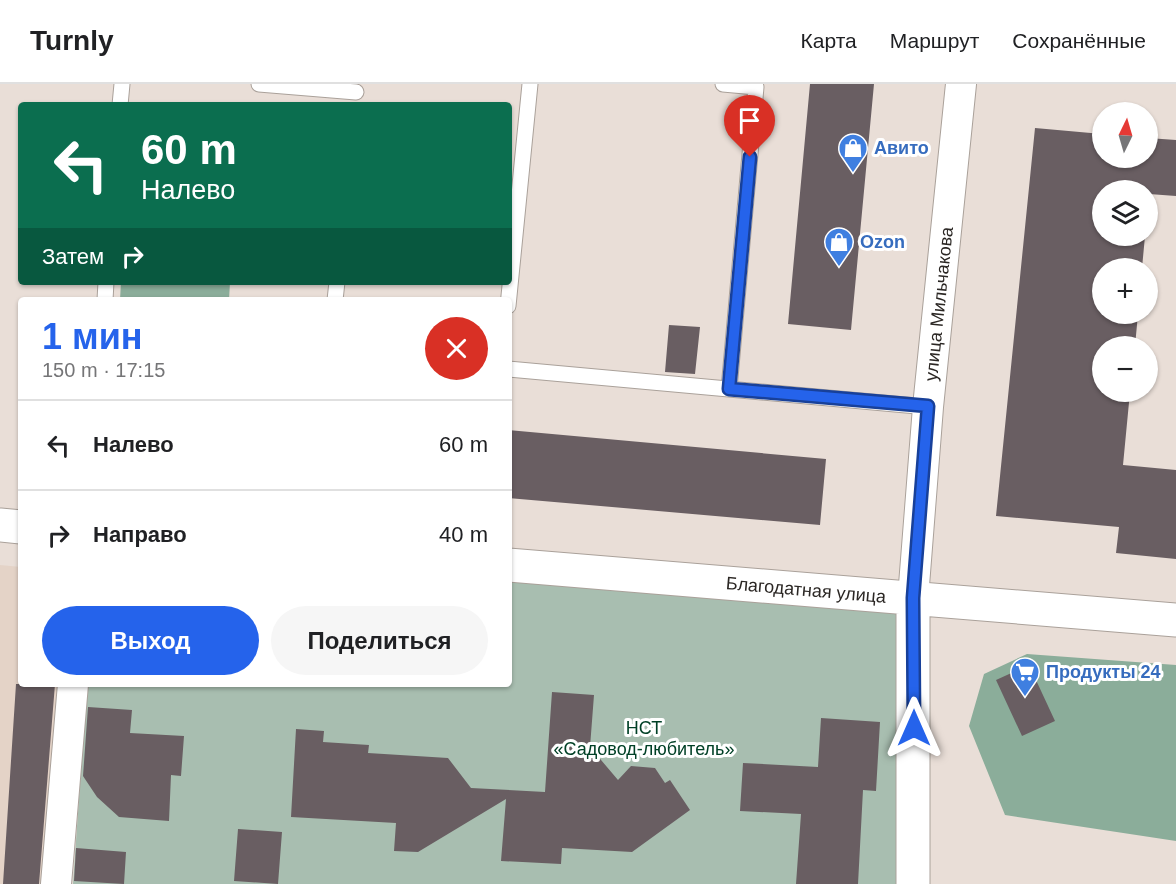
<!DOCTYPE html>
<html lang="ru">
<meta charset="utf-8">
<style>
body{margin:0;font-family:Helvetica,sans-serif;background:#f6f6f6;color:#202124;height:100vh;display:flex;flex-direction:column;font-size:22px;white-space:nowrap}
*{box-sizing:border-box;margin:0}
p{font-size:20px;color:#757577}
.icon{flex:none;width:33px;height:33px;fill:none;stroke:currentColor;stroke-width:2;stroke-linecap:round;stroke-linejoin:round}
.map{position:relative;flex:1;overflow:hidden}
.sheet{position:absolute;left:18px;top:213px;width:494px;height:390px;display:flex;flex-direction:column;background:#fff;border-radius:6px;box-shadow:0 2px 4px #0004}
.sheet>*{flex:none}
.hud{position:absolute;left:18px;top:18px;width:494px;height:183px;border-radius:6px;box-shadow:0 2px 4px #0004;background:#0b6e4f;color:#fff;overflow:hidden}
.needle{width:39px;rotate:5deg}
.buttons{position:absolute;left:1092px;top:18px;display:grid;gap:12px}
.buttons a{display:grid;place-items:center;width:66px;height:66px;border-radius:50%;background:#fff;box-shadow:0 2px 4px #0004;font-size:30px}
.pin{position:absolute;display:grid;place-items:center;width:51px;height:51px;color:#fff;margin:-62px -26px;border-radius:50% 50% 50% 0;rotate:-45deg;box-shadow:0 0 6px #0007}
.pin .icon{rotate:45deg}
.me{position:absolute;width:66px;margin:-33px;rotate:0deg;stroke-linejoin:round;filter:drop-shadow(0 0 4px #0008)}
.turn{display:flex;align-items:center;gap:21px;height:126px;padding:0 24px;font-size:27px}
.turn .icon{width:78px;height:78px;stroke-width:2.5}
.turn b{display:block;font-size:42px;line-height:51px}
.then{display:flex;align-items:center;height:57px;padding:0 24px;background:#0003;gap:12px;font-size:22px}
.round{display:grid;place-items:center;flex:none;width:63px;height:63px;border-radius:32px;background:#f6f6f6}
.overview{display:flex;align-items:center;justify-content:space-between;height:102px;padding:0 24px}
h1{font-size:36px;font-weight:700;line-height:45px;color:#2563eb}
.primary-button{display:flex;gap:12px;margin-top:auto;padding:12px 24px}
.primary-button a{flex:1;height:69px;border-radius:36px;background:#2563eb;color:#fff;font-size:24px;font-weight:700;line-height:69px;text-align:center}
.primary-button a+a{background:#f6f6f6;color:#202124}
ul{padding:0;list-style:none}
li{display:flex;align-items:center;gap:18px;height:90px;padding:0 24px;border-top:2px solid #e0e0e0}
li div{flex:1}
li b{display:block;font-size:22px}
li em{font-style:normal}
header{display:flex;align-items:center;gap:36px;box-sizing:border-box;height:84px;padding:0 30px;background:#fff;border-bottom:2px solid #e0e0e0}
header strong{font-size:28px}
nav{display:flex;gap:33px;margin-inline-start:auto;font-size:21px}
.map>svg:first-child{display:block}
.built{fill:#e4d3c7}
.green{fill:#a8beb0}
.forest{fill:#8bad9a}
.building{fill:#695e62}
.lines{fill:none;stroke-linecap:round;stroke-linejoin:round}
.service-casing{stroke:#aaa19a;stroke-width:17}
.minor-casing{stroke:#aaa19a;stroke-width:32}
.tertiary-casing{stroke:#aaa19a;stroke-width:35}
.service{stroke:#fff;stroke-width:15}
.minor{stroke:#fff;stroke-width:30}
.tertiary{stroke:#fff;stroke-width:33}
.route-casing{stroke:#184099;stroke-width:15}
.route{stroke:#2563eb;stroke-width:10}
.labels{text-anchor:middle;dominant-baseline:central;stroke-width:6;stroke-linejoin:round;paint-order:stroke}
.shop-label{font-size:18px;font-weight:bold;fill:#366cbe;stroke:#fff;text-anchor:start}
.street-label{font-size:18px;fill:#2b2724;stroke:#fff}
.park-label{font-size:18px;fill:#004026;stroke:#fff}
</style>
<header>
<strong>Turnly</strong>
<nav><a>Карта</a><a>Маршрут</a><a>Сохранённые</a></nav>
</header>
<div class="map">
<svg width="1176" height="800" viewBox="0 0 1176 800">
<rect width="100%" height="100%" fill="#e9ded7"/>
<path class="built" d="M0 481 21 483V600H59L47 800H0Z"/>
<path class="green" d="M509 497 897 529 898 800H73L87 600H508Z"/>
<path class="forest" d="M121 198H230L229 216H120Z
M1027 570 1176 581V757L1005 731 969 642 984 590Z"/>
<path class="building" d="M810 0H874L851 246 788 240Z
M1035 44 1102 50V74H1148V54L1176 56V112L1149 110 1148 128V106H1102V152H1145L1142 184H1102V230H1138L1135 262H1102V308H1130L1123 381 1176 386V475L1116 469 1119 443 996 432Z
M669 241 700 243 695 290 665 288Z
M508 346 826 375 820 441 508 414Z
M1029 581 1055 637 1022 652 996 596Z
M16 600H55L39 800H3Z
M552 608 594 611 590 663 618 696 631 682 655 684 665 699 670 696 690 726 632 768 562 764 561 780 501 777 506 715 418 768 394 767 396 739 291 733 296 645 324 647 323 658 369 661 368 669 448 674 471 704 545 708Z
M88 623 132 626 130 649 184 652 181 692 171 691 169 737 119 733 97 713 83 692Z
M821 634 880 638 876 707 863 706 858 800H796L801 730 740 727 743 679 818 683Z
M238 745 282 748 278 800 234 797Z
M76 764 126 768 124 800 74 797Z"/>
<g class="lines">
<g class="service-casing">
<path id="service" d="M259 0 356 8
M723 0 756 3 729 305
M120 21 122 0
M105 216 106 198
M335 216 337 198
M508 222 530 0
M508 285 928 323"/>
</g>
<g class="minor-casing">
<path id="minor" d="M913 514 928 323 961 0
M56 800 73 600"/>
</g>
<g class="tertiary-casing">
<path id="tertiary" d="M0 441 21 443
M508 481 1176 536
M913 800V514"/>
</g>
<use href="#service" class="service"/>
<use href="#minor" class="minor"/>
<use href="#tertiary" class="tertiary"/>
</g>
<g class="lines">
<g class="route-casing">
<path id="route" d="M750 73 729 305 928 322 913 514 914 644"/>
</g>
<use href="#route" class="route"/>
</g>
<defs>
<g id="shop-pin" transform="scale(1.5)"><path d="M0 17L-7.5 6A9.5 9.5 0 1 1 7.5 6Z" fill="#3f7fe0" stroke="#fff"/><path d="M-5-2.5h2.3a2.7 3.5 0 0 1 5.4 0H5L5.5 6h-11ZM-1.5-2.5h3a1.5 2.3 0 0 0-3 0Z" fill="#fff"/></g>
<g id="supermarket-pin" transform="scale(1.5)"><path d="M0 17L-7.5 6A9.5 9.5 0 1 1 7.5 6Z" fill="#3f7fe0" stroke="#fff"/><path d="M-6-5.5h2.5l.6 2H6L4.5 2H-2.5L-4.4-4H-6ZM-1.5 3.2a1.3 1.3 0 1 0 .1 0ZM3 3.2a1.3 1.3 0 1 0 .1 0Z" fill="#fff"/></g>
</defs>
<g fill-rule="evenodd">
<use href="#shop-pin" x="853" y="64"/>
<use href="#shop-pin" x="839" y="158"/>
<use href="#supermarket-pin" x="1025" y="588"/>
</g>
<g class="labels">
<g class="shop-label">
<text x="874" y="64">Авито</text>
<text x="860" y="158">Ozon</text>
<text x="1046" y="588">Продукты 24</text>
</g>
<g class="street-label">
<text transform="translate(939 220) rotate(-84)">улица Мильчакова</text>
<text transform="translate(806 506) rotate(5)">Благодатная улица</text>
</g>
<g class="park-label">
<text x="644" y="644">НСТ<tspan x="644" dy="21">«Садовод-любитель»</tspan></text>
</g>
</g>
</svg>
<div class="buttons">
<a><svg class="needle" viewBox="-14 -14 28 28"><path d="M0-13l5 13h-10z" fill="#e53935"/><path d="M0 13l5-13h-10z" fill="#757577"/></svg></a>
<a><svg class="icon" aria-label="layers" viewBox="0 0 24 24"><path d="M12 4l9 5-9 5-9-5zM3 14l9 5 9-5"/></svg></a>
<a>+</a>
<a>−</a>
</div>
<div class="pin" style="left:750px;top:73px;background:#d93025"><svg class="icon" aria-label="arrive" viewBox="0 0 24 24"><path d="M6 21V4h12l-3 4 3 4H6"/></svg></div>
<svg class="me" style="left:914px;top:644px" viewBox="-20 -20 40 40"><path d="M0-17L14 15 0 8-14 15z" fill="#2563eb" stroke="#fff" stroke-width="4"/></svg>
<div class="hud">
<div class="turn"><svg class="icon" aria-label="left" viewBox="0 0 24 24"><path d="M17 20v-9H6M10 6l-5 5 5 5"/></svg><div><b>60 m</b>Налево</div></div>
<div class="then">Затем<svg class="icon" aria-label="right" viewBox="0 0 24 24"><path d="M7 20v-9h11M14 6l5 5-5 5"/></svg></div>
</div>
<section class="sheet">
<div class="overview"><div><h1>1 мин</h1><p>150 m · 17:15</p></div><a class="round" style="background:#d93025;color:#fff"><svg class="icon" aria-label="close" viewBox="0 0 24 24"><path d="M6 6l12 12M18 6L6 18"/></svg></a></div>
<ul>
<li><svg class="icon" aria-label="left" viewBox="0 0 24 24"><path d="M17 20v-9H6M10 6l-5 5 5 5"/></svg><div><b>Налево</b></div><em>60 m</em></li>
<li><svg class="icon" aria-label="right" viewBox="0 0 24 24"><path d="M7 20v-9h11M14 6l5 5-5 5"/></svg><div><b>Направо</b></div><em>40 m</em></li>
</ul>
<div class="primary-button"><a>Выход</a><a>Поделиться</a></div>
</section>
</div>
